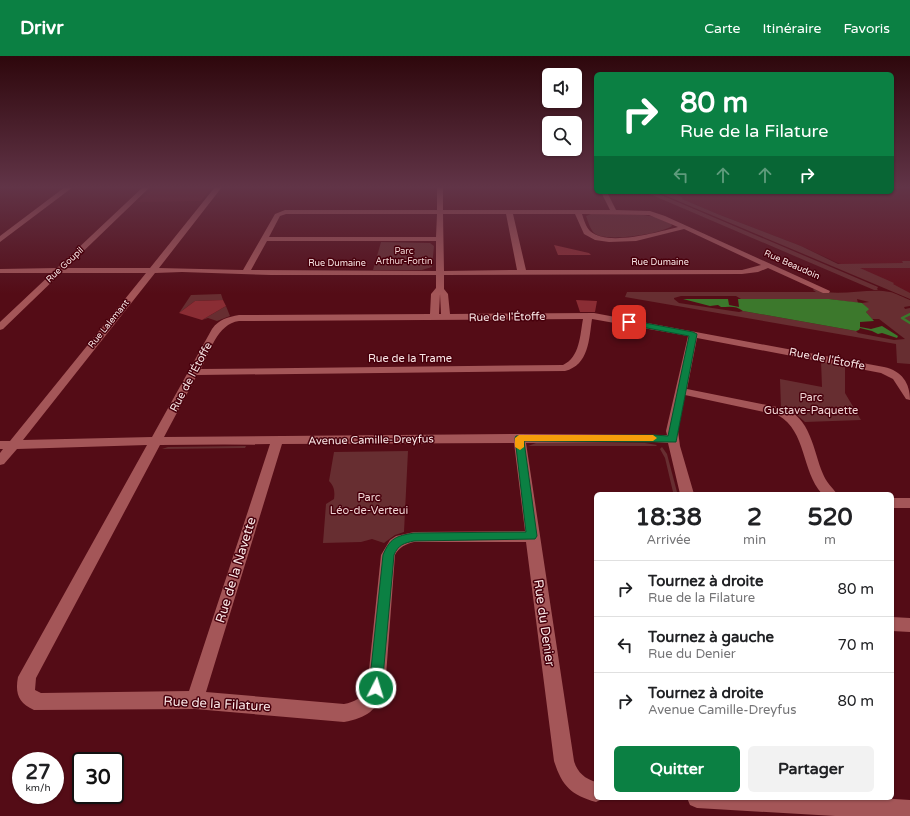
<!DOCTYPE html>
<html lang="fr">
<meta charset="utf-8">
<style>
body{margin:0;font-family:"Varela Round",sans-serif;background:#f2f2f2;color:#202124;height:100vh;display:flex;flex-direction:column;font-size:15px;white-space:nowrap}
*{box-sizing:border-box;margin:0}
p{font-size:13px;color:#757577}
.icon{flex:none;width:22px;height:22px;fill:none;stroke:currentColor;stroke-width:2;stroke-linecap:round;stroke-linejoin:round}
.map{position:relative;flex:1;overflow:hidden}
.sheet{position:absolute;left:594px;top:436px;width:300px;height:308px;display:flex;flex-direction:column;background:#fff;border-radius:6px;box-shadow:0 1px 3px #0004}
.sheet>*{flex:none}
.banner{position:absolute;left:594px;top:16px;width:300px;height:122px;border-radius:6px;box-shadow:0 1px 3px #0004;background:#0b8043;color:#fff;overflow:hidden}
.tools{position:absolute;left:542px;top:12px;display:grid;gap:8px}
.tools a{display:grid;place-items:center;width:40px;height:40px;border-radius:6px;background:#fff;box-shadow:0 1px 3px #0004;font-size:20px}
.speed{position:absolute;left:12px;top:696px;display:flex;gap:8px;font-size:20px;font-weight:700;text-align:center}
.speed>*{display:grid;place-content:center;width:52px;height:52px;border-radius:50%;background:#fff;box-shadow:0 1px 3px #0004;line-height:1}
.speed small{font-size:10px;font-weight:400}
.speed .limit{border:2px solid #111;border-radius:6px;background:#fff;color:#111}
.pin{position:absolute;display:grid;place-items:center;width:34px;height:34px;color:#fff;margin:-17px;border-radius:8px;box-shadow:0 2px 6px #0006}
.me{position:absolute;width:44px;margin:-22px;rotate:5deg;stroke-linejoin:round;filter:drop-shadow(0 0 3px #0008)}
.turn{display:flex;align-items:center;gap:14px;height:84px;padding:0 20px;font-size:18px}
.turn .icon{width:52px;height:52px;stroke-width:2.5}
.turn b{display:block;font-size:28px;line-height:34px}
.lanes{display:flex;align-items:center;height:38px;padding:0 20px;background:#0003;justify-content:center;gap:20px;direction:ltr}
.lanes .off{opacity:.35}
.eta{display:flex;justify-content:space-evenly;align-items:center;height:68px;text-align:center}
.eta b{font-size:24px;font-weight:700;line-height:28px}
.button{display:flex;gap:8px;margin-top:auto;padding:8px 20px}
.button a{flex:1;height:46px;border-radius:6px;background:#0b8043;color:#fff;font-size:16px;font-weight:700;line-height:46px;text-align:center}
.button a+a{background:#f2f2f2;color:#202124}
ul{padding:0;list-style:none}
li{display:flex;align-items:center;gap:12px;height:56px;padding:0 20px;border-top:1px solid #e0e0e0}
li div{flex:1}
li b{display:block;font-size:15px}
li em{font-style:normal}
header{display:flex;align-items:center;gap:24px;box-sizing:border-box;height:56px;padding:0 20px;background:#0b8043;color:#fff}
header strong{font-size:19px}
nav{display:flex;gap:22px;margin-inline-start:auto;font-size:14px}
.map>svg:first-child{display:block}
.built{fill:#62111c}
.green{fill:#672e31;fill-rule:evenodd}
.forest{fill:#8a2d34}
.water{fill:#3c782c}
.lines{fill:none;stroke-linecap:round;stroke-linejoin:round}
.stream{stroke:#3c782c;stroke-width:2.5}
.minor{fill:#a45658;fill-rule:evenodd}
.route{fill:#0b8043;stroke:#07532c}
.slow{fill:#f59e0b}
.labels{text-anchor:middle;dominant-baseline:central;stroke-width:3;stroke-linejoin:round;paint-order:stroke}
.far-park-label{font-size:9px;fill:#f0d4d4;stroke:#48000c}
.far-street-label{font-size:9px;fill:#f9e6e6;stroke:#48000c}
.street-label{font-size:11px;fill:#f9e6e6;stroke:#48000c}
.park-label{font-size:11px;fill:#f0d4d4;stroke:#48000c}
.near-street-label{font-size:13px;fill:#f9e6e6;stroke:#48000c}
</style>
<header>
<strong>Drivr</strong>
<nav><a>Carte</a><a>Itinéraire</a><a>Favoris</a></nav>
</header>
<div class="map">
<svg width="910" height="760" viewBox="0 0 910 760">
<rect width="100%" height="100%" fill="#540c16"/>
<path class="built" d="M154 131H210L211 132 201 145 138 146Z
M892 131H910V240L801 190 720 159 682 143 673 136H892Z"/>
<path class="green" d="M645 136H654L878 231 877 233 878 234H874Z
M657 136H673L683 142 682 143 720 159 801 190 838 208 903 207 902 205H910V212H860L894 227 893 228 910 237V243Z
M591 158 644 159 656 161 671 168 672 170C661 178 605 187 594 177 590 173 588 165 586 160Z
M381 186 430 187 434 190 432 211 422 214H373Z
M814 233C837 242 868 231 890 236 896 237 904 242 910 244V250L904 251 905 253 910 252V308L897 307 896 288 625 241 627 236H816L813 234ZM681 240H736L741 243H829L858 247 857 243 869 246 862 247 868 253 866 256 872 263H879L905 283 894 284 858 277 856 275 743 255 739 256 679 247 674 243V242Z
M221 238 223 244 195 245 179 257 191 239Z
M226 250 230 260 217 265 208 262 202 264Z
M821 305 845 310V337L861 364 805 366 797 359 781 352 780 323 822 331Z
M536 387H645L657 389 656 390H528Z
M246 390 245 392 162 393 168 391Z
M662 391 667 398 677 436H673L665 402 660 393Z
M408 395 404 476 395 479 384 487 372 483 361 486 323 487 326 448 334 443C335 435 334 430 329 425L334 396Z"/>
<path class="forest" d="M554 189 589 197 591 199H558Z
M223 244 226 250 202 264 179 257 195 245Z
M576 244 597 245 595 256H580Z"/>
<path class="water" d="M683 243H728L729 249 739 251 738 243H829L862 247 869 253 866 256 874 265 860 266V271L871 273 882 270 898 280 897 282 882 277 878 278 872 275 860 272 859 274 856 275 743 255C736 249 728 251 721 251L718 249 710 250Z"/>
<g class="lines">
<path class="stream" d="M910 258 902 262 910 267"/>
<path class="minor" d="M65 131H73L0 186V180Z
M143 131H150L66 212H150L215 131H222L159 212 243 214 275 158 285 154H437V131H443V154H610L601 136H607L616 154 650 155 665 160 830 235 829 237H823L768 212 758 216 742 218 444 219V233L448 238 450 258 594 257 884 311C902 315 910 327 910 344L906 343 893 323 881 317 697 282 687 333 782 352C811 360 813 395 823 418 826 426 832 431 837 438H822C801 414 807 376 778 359L685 339 678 375 680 390 694 438H680L668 387 654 386 526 387 574 705C577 716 585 723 596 726V742H604L596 746C571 739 562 730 554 705L526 486H414C406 488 399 491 395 499L385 633C377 654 367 662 344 666L195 653 34 654C18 647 15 637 18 621L147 389 17 393 4 408 0 409V397L3 393H0V385H10L146 217H61L3 273 0 274V266L52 217H0V213L57 212ZM286 158H437L436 181H269L280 160ZM443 158H506L517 214 444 215ZM513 158H575L584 178 595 184 609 186 636 185 684 173 761 209 742 214H526ZM582 158 649 159 678 171C658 176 607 191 590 175 586 171 584 164 582 158ZM267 185H436V215L251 214ZM182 216 271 219H436V232L431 238 430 258 239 259C228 261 219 263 212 273L152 381 23 384 155 217ZM440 238 441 258H439ZM583 263C580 279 580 301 563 309L201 313C210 296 217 268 239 265ZM592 263 688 280 666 375 667 379 519 378 164 381 197 319 565 315C589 309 589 283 592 263ZM514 387 525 475 414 476 396 480 390 484 381 499 367 633C361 642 355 646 344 648L206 636 282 388ZM270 388 189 635 41 637 35 634 36 622 160 389Z
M892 442H910V452H892Z
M892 561 910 562V576L892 575Z
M687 742H879L910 744V760H835L697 752 690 749Z"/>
</g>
<linearGradient id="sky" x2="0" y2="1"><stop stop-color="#2e070c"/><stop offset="0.55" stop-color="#613447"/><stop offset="1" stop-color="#613447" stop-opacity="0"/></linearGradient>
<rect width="910" height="238" fill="url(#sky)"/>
<path class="route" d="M629 264 693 276 697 278 676 386 524 385 537 480 535 483 414 485C404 487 398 489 394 499L382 632 380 637 376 639 371 637 369 632 383 499C390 482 396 480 414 477L526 476 515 382 516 380 654 379 668 380 689 280 626 268V265Z"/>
<path class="slow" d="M519 379H653L657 382 653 385H524V391L520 394 515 391V382Z"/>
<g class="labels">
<g class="far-park-label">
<text x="404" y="195">Parc<tspan x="404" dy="10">Arthur-Fortin</tspan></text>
</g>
<g class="far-street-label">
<text x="660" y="206">Rue Dumaine</text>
<text x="337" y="207">Rue Dumaine</text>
<text transform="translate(65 209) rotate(-43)">Rue Goupil</text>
<text transform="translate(792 209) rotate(24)">Rue Beaudoin</text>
<text transform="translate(109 268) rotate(-51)">Rue Lalemant</text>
</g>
<g class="street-label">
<text transform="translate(507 261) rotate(-1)">Rue de l'Étoffe</text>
<text x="410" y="302">Rue de la Trame</text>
<text transform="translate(827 303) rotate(11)">Rue de l'Étoffe</text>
<text transform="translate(191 321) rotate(-62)">Rue de l'Étoffe</text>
<text transform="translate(371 384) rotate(-1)">Avenue Camille-Dreyfus</text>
</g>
<g class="park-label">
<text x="811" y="341">Parc<tspan x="811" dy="13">Gustave-Paquette</tspan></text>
<text x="369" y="441">Parc<tspan x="369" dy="13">Léo-de-Verteui</tspan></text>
</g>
<g class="near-street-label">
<text transform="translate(236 514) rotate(-73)">Rue de la Navette</text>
<text transform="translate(544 567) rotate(82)">Rue du Denier</text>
<text transform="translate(217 648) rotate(3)">Rue de la Filature</text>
</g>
</g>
</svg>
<div class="tools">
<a><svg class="icon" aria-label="sound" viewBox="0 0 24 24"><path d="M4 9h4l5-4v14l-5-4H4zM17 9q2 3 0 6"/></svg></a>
<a><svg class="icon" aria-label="search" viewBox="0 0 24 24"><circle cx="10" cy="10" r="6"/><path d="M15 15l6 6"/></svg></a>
</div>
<div class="speed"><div>27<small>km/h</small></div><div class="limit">30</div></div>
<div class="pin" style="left:629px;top:266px;background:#d93025"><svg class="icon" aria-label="arrive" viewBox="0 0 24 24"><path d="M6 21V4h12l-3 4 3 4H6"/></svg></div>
<svg class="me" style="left:376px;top:632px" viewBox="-20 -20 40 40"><circle r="17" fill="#0b8043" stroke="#fff" stroke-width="3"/><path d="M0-11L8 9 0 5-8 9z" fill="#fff"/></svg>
<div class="banner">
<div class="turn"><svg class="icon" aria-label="right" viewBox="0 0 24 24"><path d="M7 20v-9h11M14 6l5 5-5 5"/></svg><div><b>80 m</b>Rue de la Filature</div></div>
<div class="lanes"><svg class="icon off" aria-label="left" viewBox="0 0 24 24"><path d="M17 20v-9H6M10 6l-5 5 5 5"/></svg><svg class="icon off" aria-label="ahead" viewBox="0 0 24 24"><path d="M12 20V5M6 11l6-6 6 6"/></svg><svg class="icon off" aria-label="ahead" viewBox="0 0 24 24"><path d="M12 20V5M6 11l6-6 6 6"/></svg><svg class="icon" aria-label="right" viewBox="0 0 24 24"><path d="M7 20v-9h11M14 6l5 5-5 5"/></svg></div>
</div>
<section class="sheet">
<div class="eta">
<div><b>18:38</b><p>Arrivée</p></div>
<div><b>2</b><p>min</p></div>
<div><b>520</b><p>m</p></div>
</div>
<ul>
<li><svg class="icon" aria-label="right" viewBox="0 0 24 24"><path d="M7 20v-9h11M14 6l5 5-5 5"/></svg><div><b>Tournez à droite</b><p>Rue de la Filature</p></div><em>80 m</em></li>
<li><svg class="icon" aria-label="left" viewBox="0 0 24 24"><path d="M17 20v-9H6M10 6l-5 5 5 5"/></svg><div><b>Tournez à gauche</b><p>Rue du Denier</p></div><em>70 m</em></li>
<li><svg class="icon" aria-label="right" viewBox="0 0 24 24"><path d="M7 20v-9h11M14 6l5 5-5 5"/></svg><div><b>Tournez à droite</b><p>Avenue Camille-Dreyfus</p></div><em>80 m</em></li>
</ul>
<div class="button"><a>Quitter</a><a>Partager</a></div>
</section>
</div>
